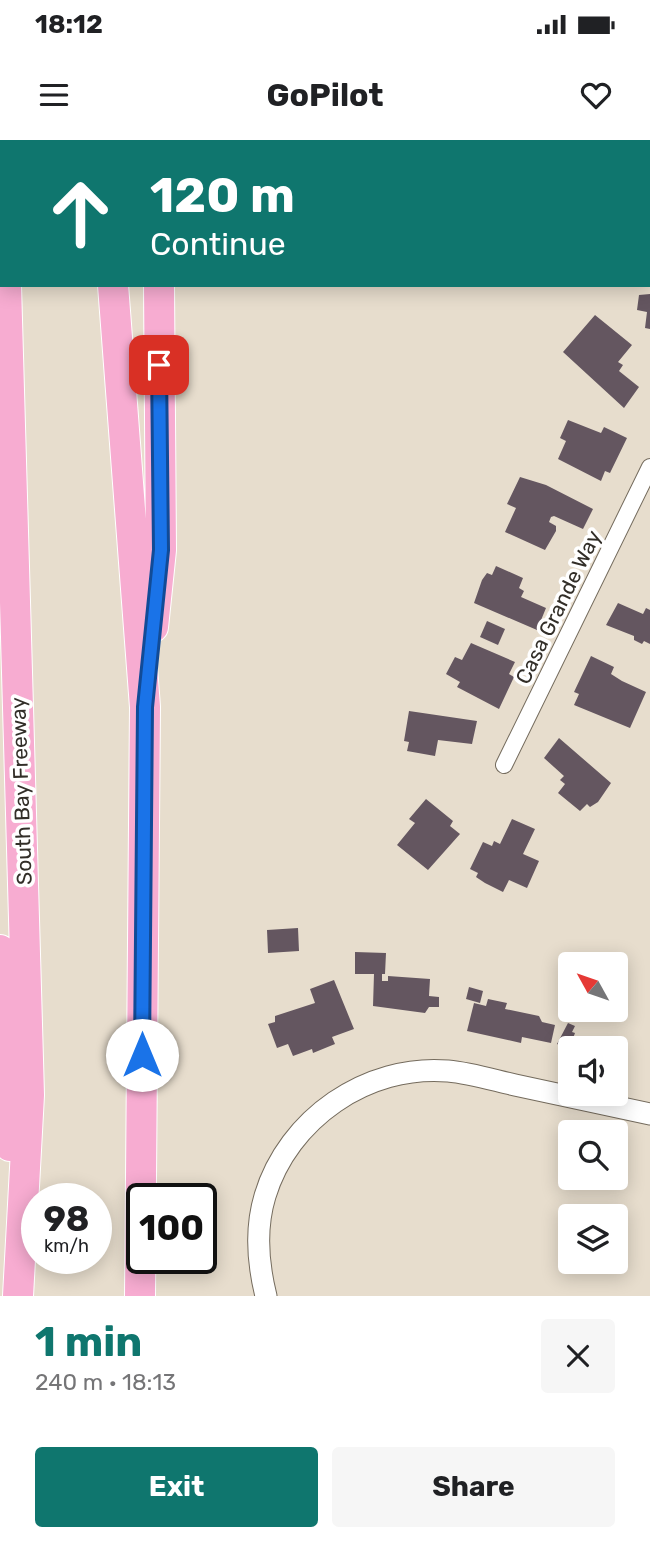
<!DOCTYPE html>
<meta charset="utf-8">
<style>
body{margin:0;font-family:Rubik,sans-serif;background:#f6f6f6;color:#202124;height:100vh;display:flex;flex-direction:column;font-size:26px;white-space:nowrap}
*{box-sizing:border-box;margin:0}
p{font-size:23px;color:#757577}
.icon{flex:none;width:38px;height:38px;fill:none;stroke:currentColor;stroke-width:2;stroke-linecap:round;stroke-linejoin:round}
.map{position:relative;height:1156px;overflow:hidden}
.drawer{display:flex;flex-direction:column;background:#fff;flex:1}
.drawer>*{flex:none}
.banner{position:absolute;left:0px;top:0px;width:651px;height:147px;box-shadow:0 4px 18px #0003;background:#0f766e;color:#fff;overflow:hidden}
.needle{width:46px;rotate:310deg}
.fabs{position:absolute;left:558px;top:812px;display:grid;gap:14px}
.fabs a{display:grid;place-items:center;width:70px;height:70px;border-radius:7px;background:#fff;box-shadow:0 4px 18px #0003;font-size:35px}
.speed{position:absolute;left:21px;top:1043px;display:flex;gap:14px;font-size:35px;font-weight:700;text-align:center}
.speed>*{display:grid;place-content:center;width:91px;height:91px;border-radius:50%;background:#fff;box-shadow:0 4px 18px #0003;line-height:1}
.speed small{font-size:18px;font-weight:400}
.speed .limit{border:4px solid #111;border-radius:10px;background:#fff;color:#111}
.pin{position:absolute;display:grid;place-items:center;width:60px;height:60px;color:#fff;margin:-30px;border-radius:14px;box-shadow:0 4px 10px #0006}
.me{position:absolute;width:77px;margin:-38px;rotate:0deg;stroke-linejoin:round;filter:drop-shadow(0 0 5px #0008)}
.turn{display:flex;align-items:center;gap:24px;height:147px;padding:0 35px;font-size:32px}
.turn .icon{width:91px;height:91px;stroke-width:2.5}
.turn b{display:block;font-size:49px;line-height:60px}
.round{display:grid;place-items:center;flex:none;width:74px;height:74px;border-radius:7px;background:#f6f6f6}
.head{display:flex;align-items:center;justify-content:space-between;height:119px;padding:0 35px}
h1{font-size:42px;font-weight:700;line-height:52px;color:#0f766e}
.action{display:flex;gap:14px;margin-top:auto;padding:14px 35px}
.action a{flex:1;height:80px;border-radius:7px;background:#0f766e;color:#fff;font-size:28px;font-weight:700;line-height:80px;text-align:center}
.action a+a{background:#f6f6f6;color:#202124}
.status{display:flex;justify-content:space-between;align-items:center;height:49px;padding:0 35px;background:#fff;direction:ltr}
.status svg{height:19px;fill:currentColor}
header{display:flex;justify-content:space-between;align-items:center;height:91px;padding:0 35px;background:#fff;font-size:32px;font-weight:700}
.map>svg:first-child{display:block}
.building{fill:#645660}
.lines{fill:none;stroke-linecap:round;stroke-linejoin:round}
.minor-casing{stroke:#746b5d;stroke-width:18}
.tertiary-casing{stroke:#746b5d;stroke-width:23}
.motorway-casing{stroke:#fff;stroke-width:32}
.minor{stroke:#fff;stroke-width:16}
.tertiary{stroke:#fff;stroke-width:21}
.motorway{stroke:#f7acd1;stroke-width:30}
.route-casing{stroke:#114b97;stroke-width:18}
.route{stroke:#1a73e8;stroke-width:12}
.labels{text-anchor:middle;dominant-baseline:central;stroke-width:7;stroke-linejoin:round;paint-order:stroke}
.street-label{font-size:21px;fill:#322e28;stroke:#fff}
</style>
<div class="status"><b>18:12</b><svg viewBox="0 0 49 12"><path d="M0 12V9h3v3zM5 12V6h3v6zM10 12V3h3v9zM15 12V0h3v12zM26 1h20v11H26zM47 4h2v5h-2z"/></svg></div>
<header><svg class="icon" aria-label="menu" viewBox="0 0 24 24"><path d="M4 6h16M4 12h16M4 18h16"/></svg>GoPilot<svg class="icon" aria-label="heart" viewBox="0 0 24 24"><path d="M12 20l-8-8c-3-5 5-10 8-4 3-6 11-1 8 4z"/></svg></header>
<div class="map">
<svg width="650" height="1156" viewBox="0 0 650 1156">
<rect width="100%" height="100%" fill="#e7ddcd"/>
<path class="building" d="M650 154V189L645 188 647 172 637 170 639 155Z
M595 175 632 205 618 222 623 225 619 231 639 247 624 268 563 212Z
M568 280 601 293 604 287 627 298 610 333 605 331 601 341 558 319 566 301 560 298Z
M520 337 546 345 593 369 583 389 554 376 551 377 549 382 556 386V391L545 410 505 392 516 368 507 364Z
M496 426 523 438 519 448 524 451 521 457 546 468 537 490 474 463 482 440 487 433 492 435Z
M618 463 643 474 646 468 650 470V504L644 501 642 504 634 500V496L606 485Z
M487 481 505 489 498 505 480 497Z
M471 503 515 522 509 534 514 537 499 569 457 547 460 542 446 534 455 517 462 520Z
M591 516 614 527 611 534 622 541 646 552 630 588 574 565 579 554 574 552Z
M409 571 477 581 472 604 438 600 435 616 407 611 409 602 404 601Z
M559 598 611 643 598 662 590 667 587 664 580 671 558 653 565 644 560 640 564 636 544 618Z
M426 659 453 681 450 686 460 694 428 730 397 705 415 683 409 679Z
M512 679 535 689 523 714 539 721 527 748 509 740 503 752 485 743 476 737 478 733 470 729 483 702 492 706 494 701 500 704Z
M298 788 299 811 268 813 267 790Z
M355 812 386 813 385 834H382V841H388V836L430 839 429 856 439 857V867H429L425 873 373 866 374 834H355Z
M334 840 354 889 332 897 335 904 313 913 312 909 293 916 288 904 277 908 268 884 275 882V876L315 863 310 849Z
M469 847 483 851 480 863 466 859Z
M488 859 507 863 505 869 539 876 542 882 555 885 551 903 522 897 521 903 467 891 474 863 486 866Z
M568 883 575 886 572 892 575 893 569 909 557 904Z"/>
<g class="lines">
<g class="minor-casing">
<path id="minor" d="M504 625 650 327"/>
</g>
<g class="tertiary-casing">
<path id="tertiary" d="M266 1156C258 1124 255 1089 265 1056 288 979 367 924 448 931 470 933 493 940 515 945 560 955 605 964 650 974"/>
</g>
<g class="motorway-casing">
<path id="motorway" d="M102 0V2
M157 0V2
M0 68 2 91
M6 145 29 955 18 1156
M113 145 145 567 140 1156
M153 487 161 410 159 145
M0 810 10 1006"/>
</g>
<use href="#minor" class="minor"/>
<use href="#tertiary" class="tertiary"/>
<use href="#motorway" class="motorway"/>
</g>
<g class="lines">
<g class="route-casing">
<path id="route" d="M142 915 145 567 161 410 159 225"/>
</g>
<use href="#route" class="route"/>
</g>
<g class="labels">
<g class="street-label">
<text transform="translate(558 467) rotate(-64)">Casa Grande Way</text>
<text transform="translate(21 651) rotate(-92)">South Bay Freeway</text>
</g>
</g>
</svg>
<div class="fabs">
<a><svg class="needle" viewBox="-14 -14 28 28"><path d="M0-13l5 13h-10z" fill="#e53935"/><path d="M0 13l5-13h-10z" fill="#757577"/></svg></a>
<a><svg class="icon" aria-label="sound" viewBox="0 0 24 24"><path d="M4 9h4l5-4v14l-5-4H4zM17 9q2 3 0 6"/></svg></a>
<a><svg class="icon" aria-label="search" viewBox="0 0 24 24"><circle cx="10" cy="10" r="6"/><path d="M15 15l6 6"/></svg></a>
<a><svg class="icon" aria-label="layers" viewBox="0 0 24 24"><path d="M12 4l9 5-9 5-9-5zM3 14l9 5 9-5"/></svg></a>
</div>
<div class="speed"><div>98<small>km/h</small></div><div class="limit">100</div></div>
<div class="pin" style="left:159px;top:225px;background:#d93025"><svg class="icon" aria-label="arrive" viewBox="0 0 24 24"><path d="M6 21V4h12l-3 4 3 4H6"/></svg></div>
<svg class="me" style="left:142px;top:915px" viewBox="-20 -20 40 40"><circle r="19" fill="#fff"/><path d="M0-13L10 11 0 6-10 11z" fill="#1a73e8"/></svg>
<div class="banner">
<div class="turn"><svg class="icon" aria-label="ahead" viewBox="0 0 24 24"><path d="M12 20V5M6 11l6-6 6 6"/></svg><div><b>120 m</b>Continue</div></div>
</div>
</div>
<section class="drawer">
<div class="head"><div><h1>1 min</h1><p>240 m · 18:13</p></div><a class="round"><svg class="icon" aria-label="close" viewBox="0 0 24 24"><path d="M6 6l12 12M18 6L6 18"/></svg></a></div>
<div class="action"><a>Exit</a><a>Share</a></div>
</section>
